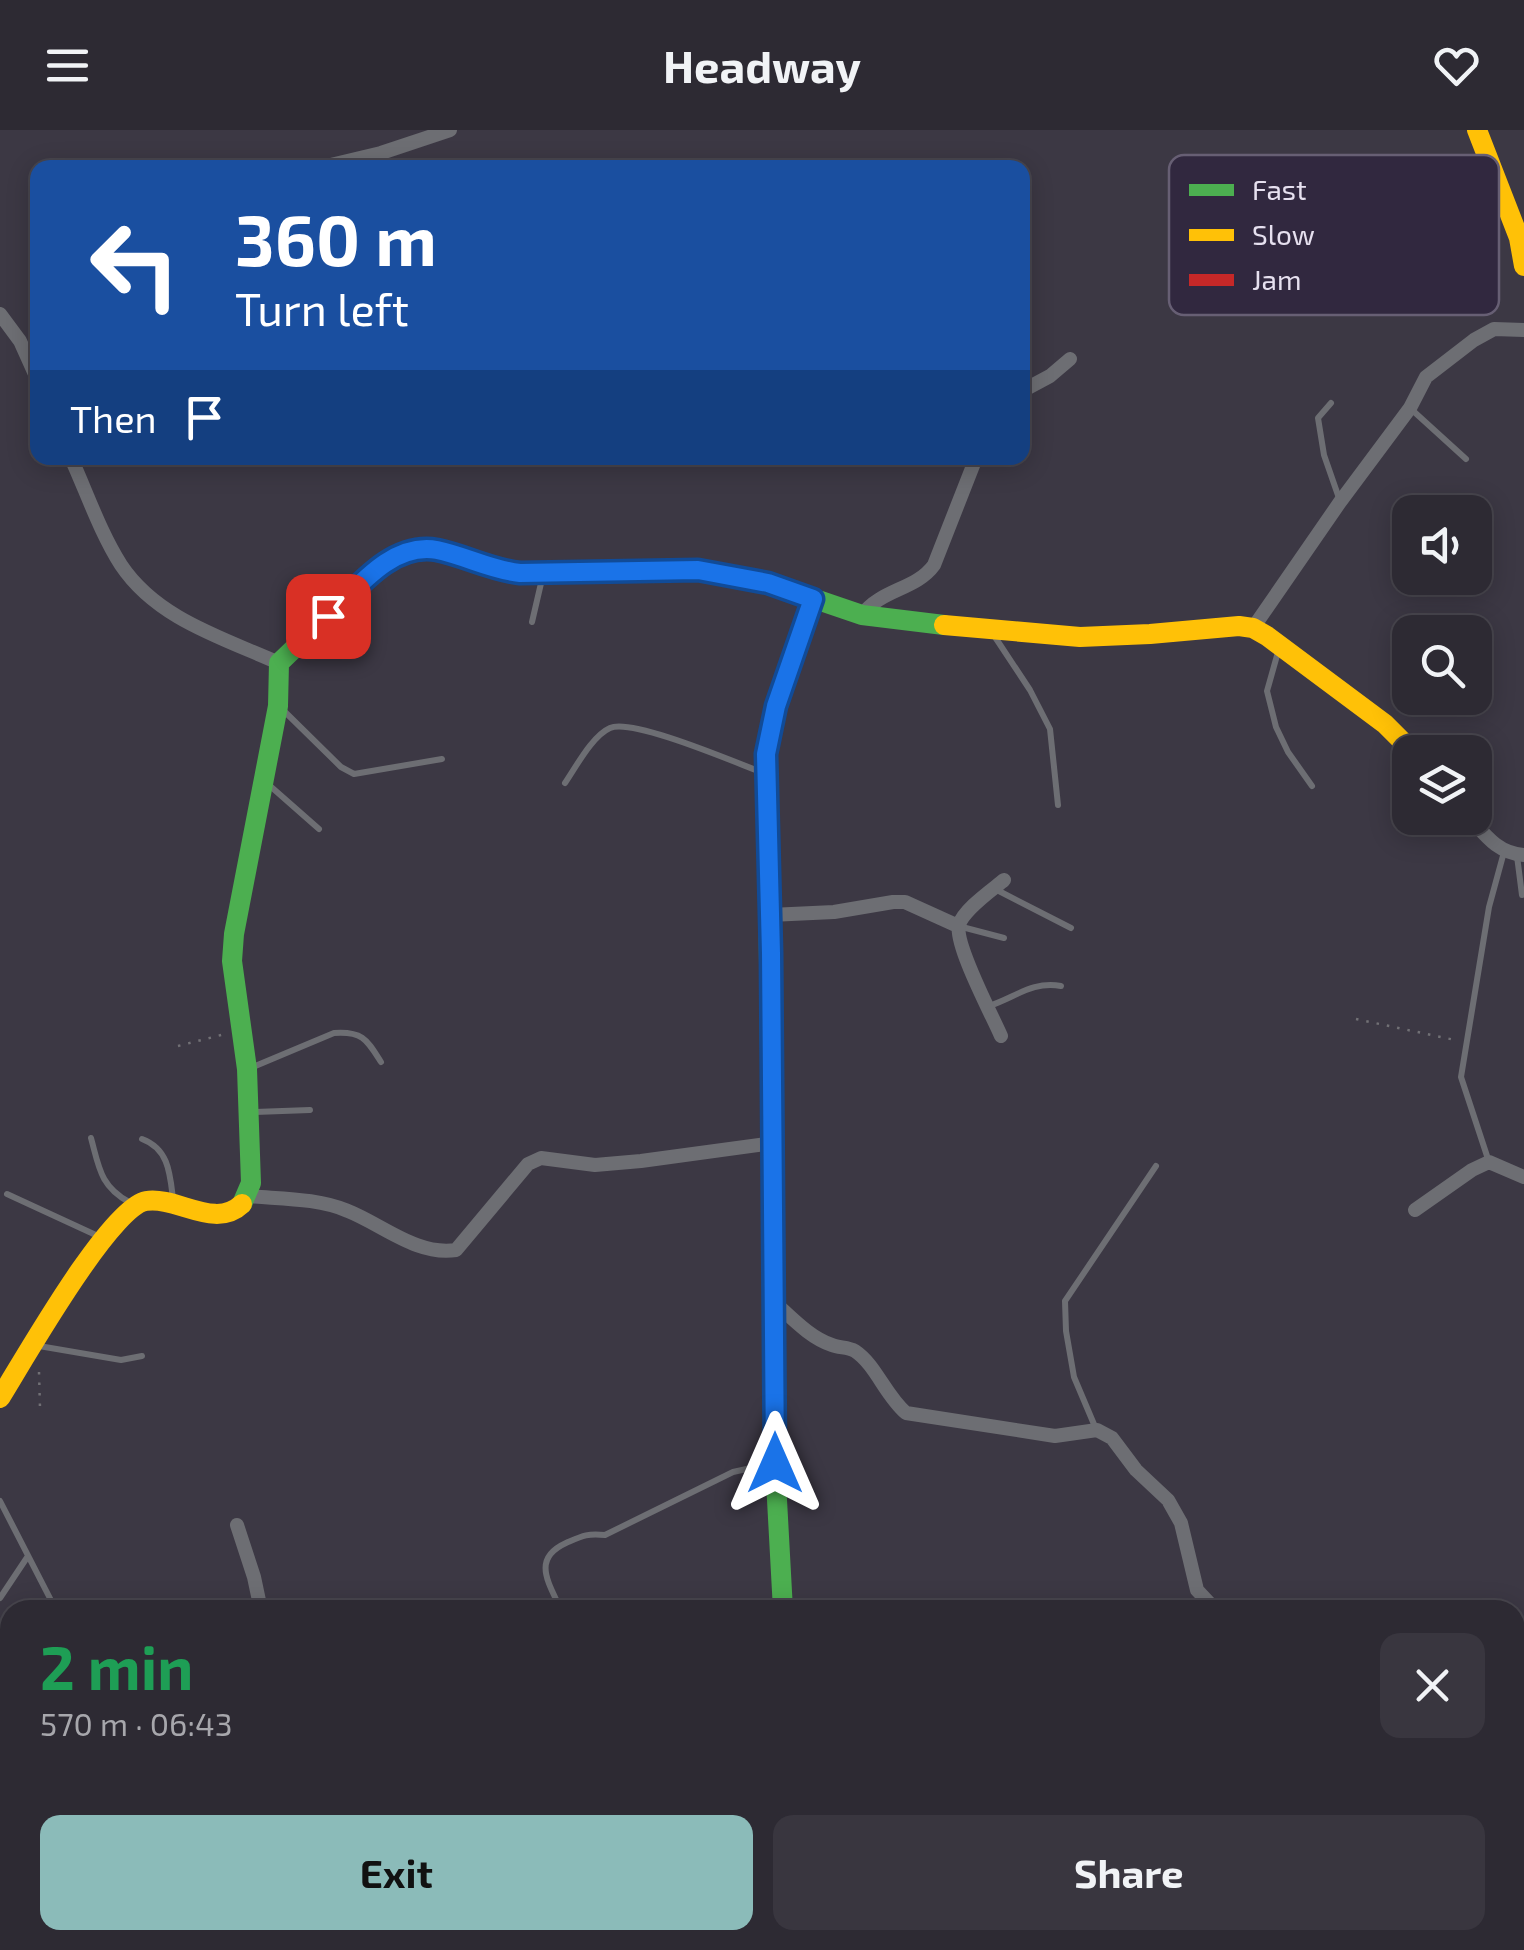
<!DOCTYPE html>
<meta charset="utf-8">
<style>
body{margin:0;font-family:"Exo 2",sans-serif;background:#39363f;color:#f1f3f6;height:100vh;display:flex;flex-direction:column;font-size:38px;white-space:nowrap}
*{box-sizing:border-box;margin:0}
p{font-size:32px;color:#a7a7ac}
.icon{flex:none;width:55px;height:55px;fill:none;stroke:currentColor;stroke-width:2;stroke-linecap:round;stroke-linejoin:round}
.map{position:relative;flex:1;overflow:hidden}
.panel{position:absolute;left:0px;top:1470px;width:1525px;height:350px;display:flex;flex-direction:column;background:#2d2a33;border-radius:30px 30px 0 0;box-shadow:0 5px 25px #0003,0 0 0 2px #48464e}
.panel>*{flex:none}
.guide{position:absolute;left:30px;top:30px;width:1000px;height:305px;border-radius:20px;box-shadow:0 5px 25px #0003,0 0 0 2px #48464e;background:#1a4fa0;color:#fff;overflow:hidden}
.tools{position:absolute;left:1392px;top:365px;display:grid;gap:20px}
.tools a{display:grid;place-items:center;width:100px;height:100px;border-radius:20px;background:#2d2a33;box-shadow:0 5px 25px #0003,0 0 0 2px #48464e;font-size:50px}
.pin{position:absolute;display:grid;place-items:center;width:85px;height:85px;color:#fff;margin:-42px;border-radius:20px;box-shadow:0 5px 15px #0006}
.me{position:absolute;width:110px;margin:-55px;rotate:0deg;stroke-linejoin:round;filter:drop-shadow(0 0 8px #0008)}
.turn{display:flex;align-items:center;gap:35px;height:210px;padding:0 40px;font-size:45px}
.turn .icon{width:130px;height:130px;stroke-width:2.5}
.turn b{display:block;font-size:70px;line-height:85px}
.then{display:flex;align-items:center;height:95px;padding:0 40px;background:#0003;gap:20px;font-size:38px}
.round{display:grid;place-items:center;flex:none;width:105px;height:105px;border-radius:20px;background:#39363f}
.overview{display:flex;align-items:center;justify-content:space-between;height:170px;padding:0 40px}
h1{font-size:60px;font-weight:700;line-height:75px;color:#1e9e55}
.cta{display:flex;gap:20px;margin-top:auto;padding:20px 40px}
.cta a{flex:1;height:115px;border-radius:20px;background:#8bbbb9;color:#111;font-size:40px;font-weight:700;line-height:115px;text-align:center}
.cta a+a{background:#39363f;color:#f1f3f6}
header{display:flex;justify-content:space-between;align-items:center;height:130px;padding:0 40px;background:#2d2a33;font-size:45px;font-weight:700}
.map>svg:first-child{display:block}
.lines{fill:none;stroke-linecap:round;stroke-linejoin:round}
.path{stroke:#717075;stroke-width:2.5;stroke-dasharray:2.5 8;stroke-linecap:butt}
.lane{stroke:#6d6e73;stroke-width:6}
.street{stroke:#6d6e73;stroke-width:14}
.fast{stroke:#4caf50;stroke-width:20}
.slow{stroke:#ffc107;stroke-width:20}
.jam{stroke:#c62828;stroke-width:20}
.route-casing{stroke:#114b97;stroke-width:25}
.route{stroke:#1a73e8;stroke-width:18}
.key{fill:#31283f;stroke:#675f74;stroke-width:2.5}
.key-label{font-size:28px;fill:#e6e0ef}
</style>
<header><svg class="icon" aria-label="menu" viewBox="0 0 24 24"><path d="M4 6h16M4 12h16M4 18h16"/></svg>Headway<svg class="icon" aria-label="heart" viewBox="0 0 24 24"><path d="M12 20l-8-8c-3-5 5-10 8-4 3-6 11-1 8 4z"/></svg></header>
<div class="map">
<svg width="1524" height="1820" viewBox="0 0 1524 1820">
<rect width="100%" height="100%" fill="#3c3844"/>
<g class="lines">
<path class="path" d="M1356 889 1455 910
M178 916 225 904
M39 1242 40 1278"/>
<path class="lane" d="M1331 273 1318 288 1324 325 1340 371
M1411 279 1466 329
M532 492 542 449
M993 504 1030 560 1050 599 1058 675
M1278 522 1267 561 1276 597 1288 622 1312 656
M283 580 341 637 354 644 442 629
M565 653C576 637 592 606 610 598 632 588 734 632 761 642
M269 655 319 699
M1517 726 1522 765
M995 759 1071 798
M962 797 1004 808
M989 876C1016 867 1032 851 1061 856
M253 937 334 903C363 901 367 910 381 932
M255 982 310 980
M91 1008C99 1037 100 1056 129 1072
M142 1009C169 1019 170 1044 173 1069
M1489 1032 1461 947 1489 777 1504 722
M7 1064 98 1106
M39 1216 121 1230 142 1226
M1096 1299 1074 1247 1066 1201 1065 1171 1156 1036
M0 1371 56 1480
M0 1468 28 1426
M561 1480C549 1453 531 1429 566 1413 582 1406 587 1403 605 1405L733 1342 769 1334
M1515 1762 1524 1763
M0 1819 4 1820
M743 1820V1817L751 1810
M815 1820 827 1810"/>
<path class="street" d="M318 38 381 23 450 0
M0 184 20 211 38 251
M1022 261 1050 246 1070 229
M71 328C87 363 100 402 121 435 157 489 223 508 279 533
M862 485C881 459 916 460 934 435L976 328
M1253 498 1340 372 1410 278 1426 247 1474 210 1494 199 1524 200
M1470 688C1486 706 1498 723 1524 725
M770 785 834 782 893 772H905L958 796
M1001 906C992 885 954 814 959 795 963 780 992 760 1004 750
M248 1066C280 1069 318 1068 348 1081 383 1095 417 1126 456 1120L528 1034 541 1028 595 1035 641 1031 773 1013
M1415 1080 1472 1040 1489 1032 1524 1047
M774 1172C791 1187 810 1208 832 1215 839 1218 848 1217 855 1221 876 1235 885 1265 906 1283L1055 1306 1097 1300 1112 1308 1136 1340 1168 1370 1181 1393 1197 1460 1212 1476H1252L1276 1480
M237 1395 254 1447 261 1480
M1515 1501 1524 1499
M0 1664 10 1656
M0 1700 10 1711
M0 1761 10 1749
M870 1810 876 1820
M1408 1810 1409 1820"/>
<path class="fast" d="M767 668 775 1333 783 1480
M242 1074 251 1053 247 939 232 831 234 804 278 576 279 533 378 438 404 424 424 419 451 424 520 443 697 439 768 453 862 485 944 495"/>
<path class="slow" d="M1477 0 1519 108 1524 136
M944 495 1080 507 1150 504 1239 496 1253 498 1267 506 1385 594 1413 622
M0 1268C22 1233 110 1077 146 1071 177 1066 215 1100 242 1074"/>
<path class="jam" d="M767 668 766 623 776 576 813 469"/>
</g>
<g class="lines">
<g class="route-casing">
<path id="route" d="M328 486C358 457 392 412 437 420 466 426 491 440 520 443L698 440 768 453 813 469 776 576 766 624 771 823 775 1333"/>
</g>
<use href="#route" class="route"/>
</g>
<rect x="1169" y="25" width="330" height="160" rx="15" class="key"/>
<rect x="1189" y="54" width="45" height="12" fill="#4caf50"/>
<rect x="1189" y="99" width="45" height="12" fill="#ffc107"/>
<rect x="1189" y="144" width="45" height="12" fill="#c62828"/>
<g class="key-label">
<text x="1252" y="70">Fast</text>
<text x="1252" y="115">Slow</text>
<text x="1252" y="160">Jam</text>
</g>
</svg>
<div class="tools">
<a><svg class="icon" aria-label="sound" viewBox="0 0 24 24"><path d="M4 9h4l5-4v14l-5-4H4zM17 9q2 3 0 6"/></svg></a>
<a><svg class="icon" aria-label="search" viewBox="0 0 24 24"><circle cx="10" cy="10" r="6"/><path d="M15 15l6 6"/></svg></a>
<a><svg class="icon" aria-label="layers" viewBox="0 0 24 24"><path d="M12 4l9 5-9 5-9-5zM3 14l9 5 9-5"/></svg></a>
</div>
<div class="pin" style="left:328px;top:486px;background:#d93025"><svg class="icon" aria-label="arrive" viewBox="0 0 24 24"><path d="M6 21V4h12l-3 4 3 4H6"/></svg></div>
<svg class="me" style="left:775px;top:1333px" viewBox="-20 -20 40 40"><path d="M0-17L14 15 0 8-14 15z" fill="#1a73e8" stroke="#fff" stroke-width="4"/></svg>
<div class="guide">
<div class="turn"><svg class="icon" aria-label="left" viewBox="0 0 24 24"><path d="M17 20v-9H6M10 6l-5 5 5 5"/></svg><div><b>360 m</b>Turn left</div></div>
<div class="then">Then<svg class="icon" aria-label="arrive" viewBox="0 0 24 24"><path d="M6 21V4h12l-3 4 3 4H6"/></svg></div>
</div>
<section class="panel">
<div class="overview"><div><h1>2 min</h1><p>570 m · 06:43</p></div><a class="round"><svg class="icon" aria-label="close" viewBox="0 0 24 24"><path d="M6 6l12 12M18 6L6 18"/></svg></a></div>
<div class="cta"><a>Exit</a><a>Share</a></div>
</section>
</div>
